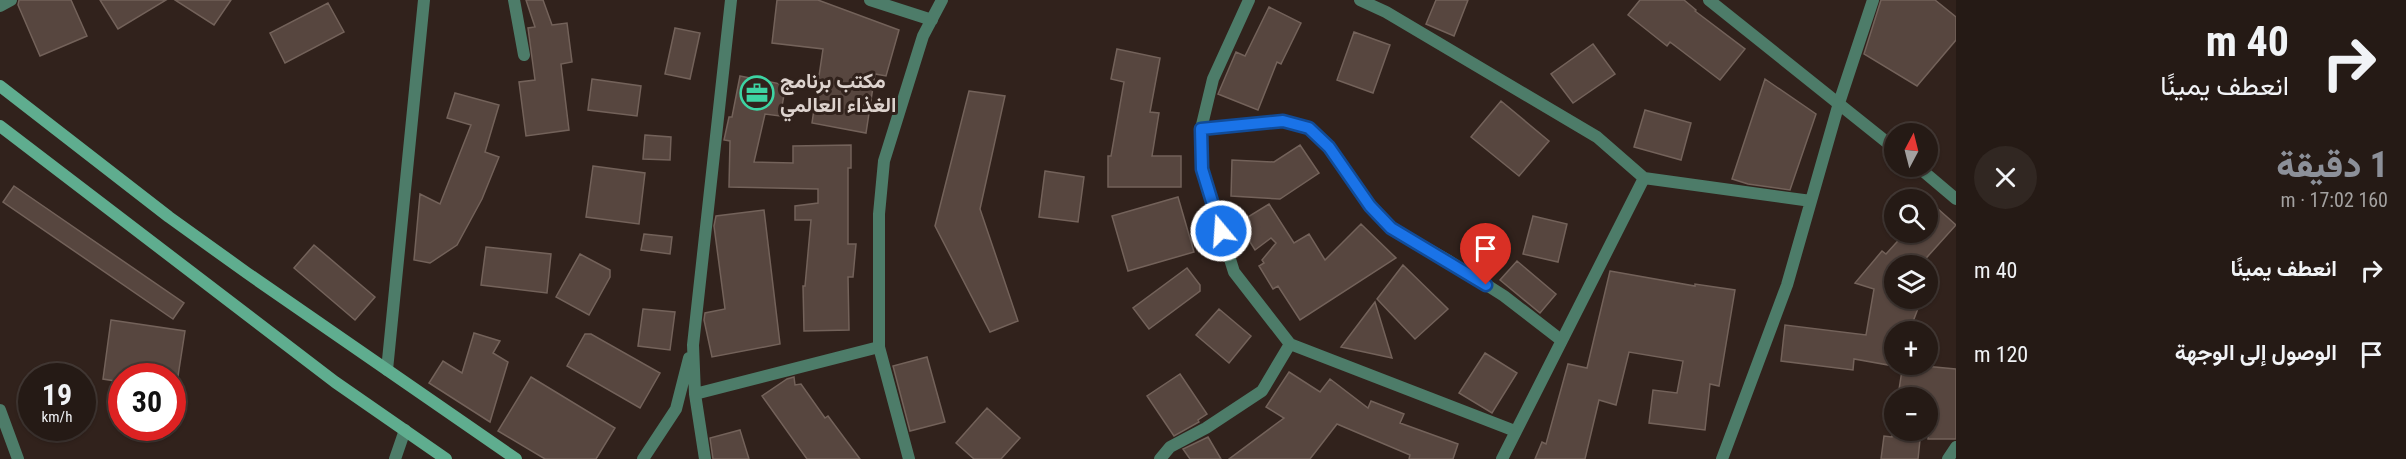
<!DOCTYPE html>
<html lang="ar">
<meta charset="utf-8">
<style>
body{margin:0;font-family:"Roboto Condensed",Vazirmatn,sans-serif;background:#312722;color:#f1f3f6;direction:rtl;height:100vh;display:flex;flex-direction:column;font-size:22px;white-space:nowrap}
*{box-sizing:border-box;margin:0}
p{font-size:20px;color:#a3a1a0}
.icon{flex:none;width:33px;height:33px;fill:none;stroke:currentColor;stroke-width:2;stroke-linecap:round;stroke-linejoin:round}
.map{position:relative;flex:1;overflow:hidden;direction:ltr}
.drawer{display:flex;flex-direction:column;background:#251a15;width:450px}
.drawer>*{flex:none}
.top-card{background:#251a15;color:#f1f3f6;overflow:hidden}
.needle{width:39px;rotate:7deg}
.controls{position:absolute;left:1884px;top:123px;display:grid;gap:12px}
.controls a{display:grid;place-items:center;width:54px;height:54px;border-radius:50%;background:#251a15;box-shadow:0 2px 4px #0004,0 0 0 2px #423834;font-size:30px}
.speed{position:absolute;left:18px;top:363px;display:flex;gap:12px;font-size:30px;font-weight:700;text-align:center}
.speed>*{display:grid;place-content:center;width:78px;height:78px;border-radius:50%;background:#251a15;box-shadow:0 2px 4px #0004,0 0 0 2px #423834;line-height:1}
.speed small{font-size:15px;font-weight:400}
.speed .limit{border:9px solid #d22;background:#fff;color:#111}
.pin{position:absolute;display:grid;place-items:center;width:51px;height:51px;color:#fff;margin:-62px -26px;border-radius:50% 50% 50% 0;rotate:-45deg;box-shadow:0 0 6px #0007}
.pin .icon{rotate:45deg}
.me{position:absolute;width:66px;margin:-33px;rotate:342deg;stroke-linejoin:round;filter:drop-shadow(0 0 4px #0008)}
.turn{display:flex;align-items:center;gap:21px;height:126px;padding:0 18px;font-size:27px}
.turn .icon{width:78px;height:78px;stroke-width:2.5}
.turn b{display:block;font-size:42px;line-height:51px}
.round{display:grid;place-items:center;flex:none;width:63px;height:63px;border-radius:32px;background:#312722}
.summary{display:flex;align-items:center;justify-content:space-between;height:102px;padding:0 18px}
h1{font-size:36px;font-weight:800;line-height:45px;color:#8c9099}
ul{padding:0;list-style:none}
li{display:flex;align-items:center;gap:18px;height:84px;padding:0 18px}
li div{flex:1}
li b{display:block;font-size:22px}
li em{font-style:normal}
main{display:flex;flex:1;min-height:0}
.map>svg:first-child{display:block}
.building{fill:#57463f;stroke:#73625a;stroke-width:1.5}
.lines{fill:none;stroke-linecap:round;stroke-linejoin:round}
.street{stroke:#4d7c69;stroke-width:12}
.secondary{stroke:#5fad8f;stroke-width:12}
.route-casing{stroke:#114b97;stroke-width:15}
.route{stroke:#1a73e8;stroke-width:10}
.labels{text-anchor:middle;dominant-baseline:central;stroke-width:6;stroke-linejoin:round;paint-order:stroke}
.poi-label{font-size:21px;font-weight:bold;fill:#ddd3ce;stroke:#31221c;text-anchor:start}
</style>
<main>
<section class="drawer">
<div class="top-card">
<div class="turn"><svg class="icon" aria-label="right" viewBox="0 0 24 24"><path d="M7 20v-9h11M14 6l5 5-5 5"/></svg><div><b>40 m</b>انعطف يمينًا</div></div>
</div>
<div class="summary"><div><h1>1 دقيقة</h1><p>160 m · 17:02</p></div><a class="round"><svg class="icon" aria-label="close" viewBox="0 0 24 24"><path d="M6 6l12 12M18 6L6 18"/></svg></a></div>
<ul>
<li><svg class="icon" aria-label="right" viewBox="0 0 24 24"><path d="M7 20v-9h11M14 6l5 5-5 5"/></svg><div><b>انعطف يمينًا</b></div><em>40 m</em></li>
<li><svg class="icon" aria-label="arrive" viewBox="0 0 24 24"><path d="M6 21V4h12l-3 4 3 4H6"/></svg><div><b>الوصول إلى الوجهة</b></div><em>120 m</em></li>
</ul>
</section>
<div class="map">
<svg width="1956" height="459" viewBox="0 0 1956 459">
<rect width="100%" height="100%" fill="#31221c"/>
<path class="building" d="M19 0H71L87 36 40 56 18 5Z
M100 0H166L118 29Z
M175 0H231L214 25Z
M526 0H543L552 25 567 23 572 62 561 64 569 130 526 136 519 82 535 80 528 28 535 27Z
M777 0H818L899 30 886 76 875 74 866 133 812 123 823 49 772 43Z
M1436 0H1468L1454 36 1426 24Z
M1640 0H1684L1696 10 1695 11 1745 49 1720 80 1670 42 1667 46 1628 15Z
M1881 0H1935L1956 17V40L1917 86 1864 54Z
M328 3 344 32 285 63 270 33Z
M1269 7 1301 23 1281 64 1277 62 1258 110 1218 94 1236 52 1245 56Z
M675 28 700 33 690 79 665 74Z
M1354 32 1390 45 1373 93 1337 80Z
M1593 44 1615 74 1573 103 1551 74Z
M1117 49 1160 58 1150 112 1159 113 1152 156H1181V187H1108V156H1111L1124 82 1111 79Z
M740 76 786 85 780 116 765 114 754 162 793 163V146L851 145V168H848V244H856L853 277H848L849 330 804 331 803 286H805L811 220H795V206L818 203V189L729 187 730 141 724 140 729 117H732Z
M592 79 641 86 637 116 588 110Z
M1765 79 1816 114 1790 190 1748 184 1732 179Z
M969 91 1005 96 980 209 1018 321 990 332 935 226Z
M455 93 499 105 485 152 499 157 482 199 457 245 430 263 414 260 420 194 440 204 471 125 447 118Z
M1501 101 1549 141 1519 176 1471 137Z
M1645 110 1691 123 1681 160 1634 147Z
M645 135 671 137 670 160 643 159Z
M1300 145 1319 173 1280 199 1231 196 1232 160 1274 162Z
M593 166 645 173 639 224 586 217Z
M1045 171 1084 177 1078 222 1039 217Z
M14 186 184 303 173 319 3 202Z
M1178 197 1194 252 1128 271 1112 216Z
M1928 200 1956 225 1919 266H1894V298H1922L1909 332H1894V366L1854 359 1853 370 1781 361 1785 325 1866 335 1874 289 1855 283 1882 251 1886 254 1906 232H1928Z
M1269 204 1294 243 1309 234 1325 260 1361 224 1396 258 1300 320 1278 286 1273 289 1259 266 1264 263 1262 260 1276 243 1271 238 1255 250 1238 223Z
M764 210 780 344 712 357 704 320 705 313 725 309 714 226 716 216Z
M1533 216 1567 224 1558 262 1523 254Z
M644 234 672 237 670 254 641 250Z
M314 245 375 297 355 320 294 268Z
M486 247 551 254 547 293 481 285Z
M580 254 610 270V277L589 315 556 297Z
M1517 261 1556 294 1540 313 1500 280Z
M1403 265 1448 309 1415 339 1377 299Z
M1187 268 1200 285V291L1149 329 1133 308Z
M1610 271 1695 286V284L1735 290 1719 386 1710 384 1705 430 1649 423 1653 390 1677 393 1683 361 1629 352 1616 405 1599 400 1585 459H1535L1542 442 1546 444 1568 364 1587 368Z
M1375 302 1392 358 1341 347Z
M643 309 675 312 670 350 638 346Z
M1219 309 1251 336 1229 363 1196 335Z
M111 320 185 331 178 376H122V382L103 379Z
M474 333 500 341 493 353 508 362 490 422 429 383 443 361 462 373Z
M585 334H591L660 373 640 408 567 366Z
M1485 353 1517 373 1492 413 1459 393Z
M927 357 945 422 910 431 893 366Z
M1903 364 1956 369V439H1928V398L1898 396Z
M1289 372 1320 392 1330 379 1368 408 1371 401 1404 414 1400 423 1458 444 1453 459H1409L1410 455 1337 424 1310 459H1229L1284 418 1266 407Z
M1180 374 1207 414 1198 420 1199 422 1174 436 1147 396Z
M531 377 615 428 596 459H545L498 431Z
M794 377 795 385 801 384 825 418 828 416 860 459H807L762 396 787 379Z
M987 408 1020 438 1001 459H974L956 443Z
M740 430 749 459H713L710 438Z
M1893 430H1921L1918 459H1881L1884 436 1892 437Z
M1208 437 1221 459H1190L1183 449Z"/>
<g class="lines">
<path class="street" d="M514 0 524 55
M870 0 932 20
M1360 0 1386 12 1597 137 1644 178
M1709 0 1894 148
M0 6 11 0
M1201 129 1283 121 1309 128 1329 147 1370 205 1391 228 1449 261 1504 296 1561 340
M1917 166 1956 199
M1290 344 1515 431
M387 370 424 0
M695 394 879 347
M0 410 18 459
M395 459 405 430
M643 459 676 409 689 358
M705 459 695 394 693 345 731 0
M909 459 879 347V214L884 161 923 36 942 0
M1160 459 1170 447 1206 428 1262 391 1290 344 1234 272 1202 169 1201 129 1213 79 1249 0
M1502 459 1644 178 1811 201
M1722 459 1787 285 1839 103 1873 0
M1948 459 1956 447"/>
<path class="secondary" d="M0 86 169 217 247 273 516 459
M0 126 335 382 446 459"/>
</g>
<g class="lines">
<g class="route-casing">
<path id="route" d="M1221 231 1202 169 1201 129 1283 121 1309 128 1329 147 1370 206 1391 228 1486 285"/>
</g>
<use href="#route" class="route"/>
</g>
<defs>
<g id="office-ring" transform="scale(1.725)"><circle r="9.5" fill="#31221c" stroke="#3dd4a3" stroke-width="1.5"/><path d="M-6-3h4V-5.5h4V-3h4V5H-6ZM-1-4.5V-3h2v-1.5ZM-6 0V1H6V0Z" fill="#3dd4a3"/></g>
</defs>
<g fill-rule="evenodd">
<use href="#office-ring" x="757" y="93"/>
</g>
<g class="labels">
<g class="poi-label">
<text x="780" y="81">مكتب برنامج<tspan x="780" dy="24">الغذاء العالمي</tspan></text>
</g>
</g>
</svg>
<div class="controls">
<a><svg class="needle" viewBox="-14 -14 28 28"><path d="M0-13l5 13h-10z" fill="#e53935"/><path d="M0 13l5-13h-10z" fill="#a3a1a0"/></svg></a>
<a><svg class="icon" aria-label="search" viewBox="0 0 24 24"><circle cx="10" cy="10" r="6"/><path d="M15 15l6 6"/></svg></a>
<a><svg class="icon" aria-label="layers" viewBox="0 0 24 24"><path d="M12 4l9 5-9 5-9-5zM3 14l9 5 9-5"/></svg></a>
<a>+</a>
<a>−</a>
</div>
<div class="speed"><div>19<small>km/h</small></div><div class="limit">30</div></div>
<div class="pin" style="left:1486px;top:285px;background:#d93025"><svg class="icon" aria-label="arrive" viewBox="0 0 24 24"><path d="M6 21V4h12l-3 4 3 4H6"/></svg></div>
<svg class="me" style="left:1221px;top:231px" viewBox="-20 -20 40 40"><circle r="17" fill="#1a73e8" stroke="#fff" stroke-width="3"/><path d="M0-11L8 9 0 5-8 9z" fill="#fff"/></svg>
</div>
</main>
